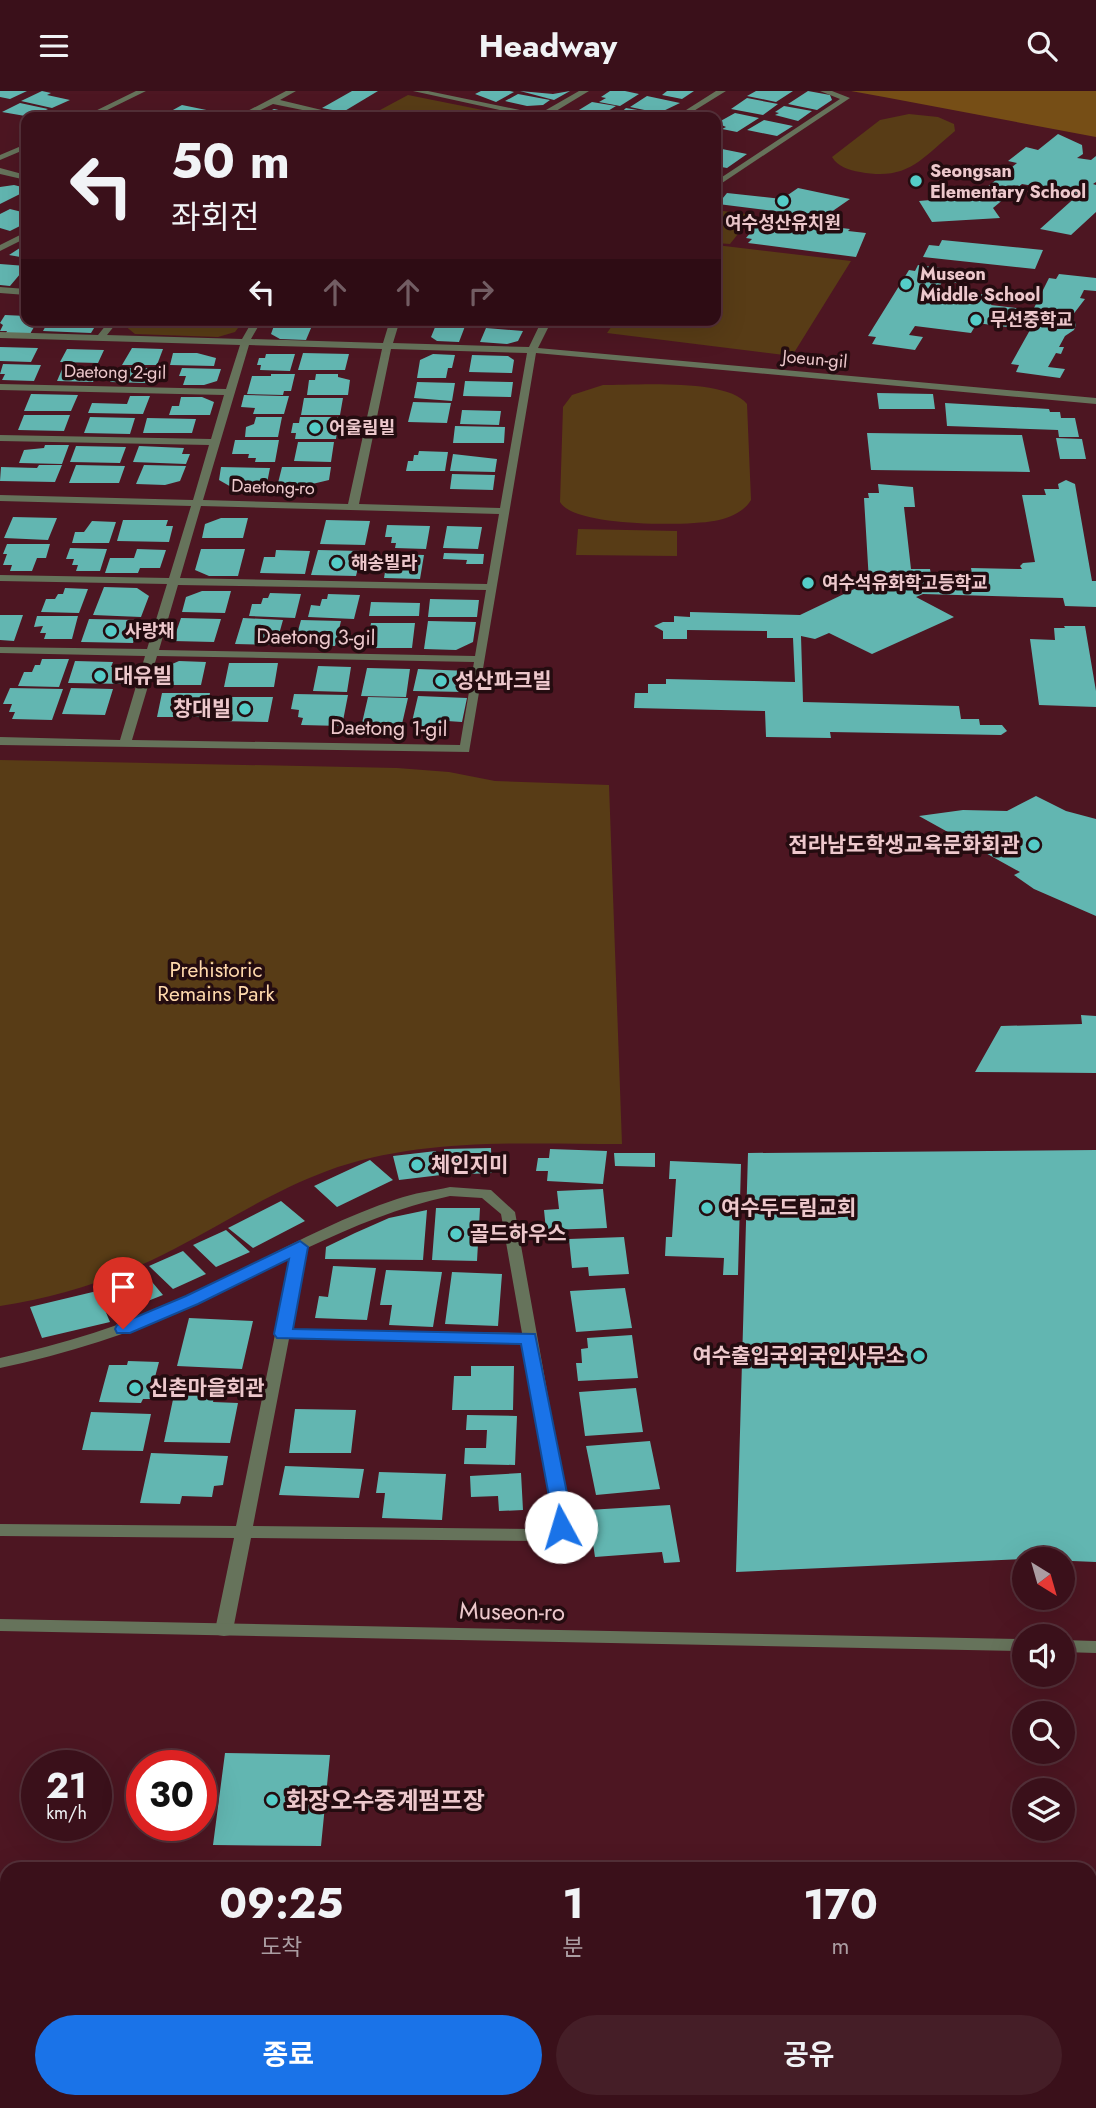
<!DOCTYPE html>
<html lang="ko">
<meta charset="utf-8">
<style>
body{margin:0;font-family:Jost,"Noto Sans KR",sans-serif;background:#451e27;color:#f1f3f6;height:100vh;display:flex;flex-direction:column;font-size:26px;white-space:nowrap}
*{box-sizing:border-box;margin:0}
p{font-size:23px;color:#ab9da2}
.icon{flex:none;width:38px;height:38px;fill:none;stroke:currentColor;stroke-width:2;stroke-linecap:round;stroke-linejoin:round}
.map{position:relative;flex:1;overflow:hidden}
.drawer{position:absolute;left:0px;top:1771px;width:1097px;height:247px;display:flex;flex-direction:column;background:#3a101a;border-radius:21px 21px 0 0;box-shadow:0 7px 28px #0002,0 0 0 2px #543039}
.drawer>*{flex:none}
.guide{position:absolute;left:21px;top:21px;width:700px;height:214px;border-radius:14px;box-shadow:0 7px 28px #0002,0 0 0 2px #543039;background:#3a101a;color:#f1f3f6;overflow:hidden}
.needle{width:46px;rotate:143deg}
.fabs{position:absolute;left:1012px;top:1456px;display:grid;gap:14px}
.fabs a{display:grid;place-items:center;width:63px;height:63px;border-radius:50%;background:#3a101a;box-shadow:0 7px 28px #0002,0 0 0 2px #543039;font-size:35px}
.speed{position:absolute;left:21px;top:1659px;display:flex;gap:14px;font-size:35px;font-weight:700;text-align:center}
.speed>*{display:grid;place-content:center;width:91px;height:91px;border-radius:50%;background:#3a101a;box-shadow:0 7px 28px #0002,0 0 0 2px #543039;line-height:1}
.speed small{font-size:18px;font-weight:400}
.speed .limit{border:10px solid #d22;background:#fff;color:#111}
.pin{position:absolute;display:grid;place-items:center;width:60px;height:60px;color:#fff;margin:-72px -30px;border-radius:50% 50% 50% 0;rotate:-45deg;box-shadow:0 0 7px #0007}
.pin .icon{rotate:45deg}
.me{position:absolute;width:77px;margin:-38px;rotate:354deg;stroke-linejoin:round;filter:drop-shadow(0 0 5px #0008)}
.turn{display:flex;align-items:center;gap:24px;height:147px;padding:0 35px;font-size:32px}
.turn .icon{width:91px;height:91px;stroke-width:2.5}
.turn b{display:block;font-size:49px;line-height:60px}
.lanes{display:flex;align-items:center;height:66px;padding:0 35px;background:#0003;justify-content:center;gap:35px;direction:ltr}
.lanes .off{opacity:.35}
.eta{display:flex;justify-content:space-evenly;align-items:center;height:119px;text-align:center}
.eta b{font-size:42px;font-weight:700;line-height:49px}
.primary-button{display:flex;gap:14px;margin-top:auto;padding:14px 35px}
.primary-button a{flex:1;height:80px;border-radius:42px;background:#1a73e8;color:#fff;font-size:28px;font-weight:700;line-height:80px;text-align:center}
.primary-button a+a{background:#451e27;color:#f1f3f6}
header{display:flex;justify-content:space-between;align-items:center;height:91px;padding:0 35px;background:#3a101a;font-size:32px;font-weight:700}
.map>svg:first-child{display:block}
.green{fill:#583c16}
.forest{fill:#764e16}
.building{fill:#62b6b1}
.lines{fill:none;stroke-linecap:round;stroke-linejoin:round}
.minor{fill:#66735b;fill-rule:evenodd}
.tertiary{fill:#66735b;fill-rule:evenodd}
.route{fill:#1a73e8;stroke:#114b97;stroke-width:2}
.poi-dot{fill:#54cdc8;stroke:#240c10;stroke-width:2.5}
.labels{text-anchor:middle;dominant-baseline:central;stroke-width:7;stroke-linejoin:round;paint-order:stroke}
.far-poi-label{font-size:18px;font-weight:bold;fill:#edc8cc;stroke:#240c10;text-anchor:start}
.far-street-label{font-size:18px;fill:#edc8cc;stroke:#240c10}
.street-label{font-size:21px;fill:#edc8cc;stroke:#240c10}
.poi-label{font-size:21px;font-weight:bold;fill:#edc8cc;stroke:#240c10;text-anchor:start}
.park-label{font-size:21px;fill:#ffd9ad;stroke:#240c10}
.near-street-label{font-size:24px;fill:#edc8cc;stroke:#240c10}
.near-poi-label{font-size:24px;font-weight:bold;fill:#edc8cc;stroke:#240c10;text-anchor:start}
</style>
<header><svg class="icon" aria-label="menu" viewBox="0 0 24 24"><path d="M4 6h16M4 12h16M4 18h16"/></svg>Headway<svg class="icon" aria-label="search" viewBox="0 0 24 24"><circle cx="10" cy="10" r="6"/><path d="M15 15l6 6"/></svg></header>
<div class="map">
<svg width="1096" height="2017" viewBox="0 0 1096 2017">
<rect width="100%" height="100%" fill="#4d1622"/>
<path class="green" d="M408 4 513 25V26H367Z
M909 23 938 26 954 33 955 40C921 68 908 90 860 81 849 79 838 76 832 66L880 29Z
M716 119 753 124 730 153 716 152Z
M716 154 851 170 792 265 607 242 616 229H716Z
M127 229H244L235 241 218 246 135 243 124 234Z
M603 294C634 294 728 287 747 313L751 409C744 421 728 428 714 430 686 435 574 436 560 411L563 316 572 304Z
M578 438 677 440V465L576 464Z
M0 669 397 677 449 681 495 690 609 694 622 1053C524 1053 420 1046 327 1080 273 1100 226 1131 176 1157 121 1186 61 1206 0 1215Z"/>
<path class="forest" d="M851 0H1096V46L884 6Z"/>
<path class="building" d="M0 0H27L10 8 0 6Z
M42 0 51 2 47 4 70 9 52 17 21 10Z
M352 0H378L343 21 322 17Z
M481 0H510L514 1 496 11 475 3Z
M520 0 553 3 570 0 554 9Z
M610 0H625L639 3 620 15 599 11 606 7 601 6Z
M667 0H694L682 8 662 4Z
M756 0H793L776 11 747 5Z
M808 0 830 4 832 9 817 19 788 13Z
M518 3 550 9 543 14 527 15 505 10Z
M647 5 680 12 659 22 630 16Z
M747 7 778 13 763 24 731 18Z
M592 11 616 15 598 26H576L574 22Z
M20 12 48 18 31 26 2 21Z
M182 14 226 23 221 26 162 25Z
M784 15 812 20 798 30 775 24 779 22 775 21Z
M626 17 655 22 649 26H616Z
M274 18 306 25 305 26H258Z
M735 22 759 27 737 41 722 38 726 36 717 32Z
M764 29 793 35 777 45 747 39Z
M1058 43 1082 54 1083 63 1077 67 1091 69 1096 65V91L1093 93 1096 94V121L1071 144 1040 138 1079 103 1022 93 993 117 1000 127 932 131 919 110 976 105 1017 72 1008 70 1026 56 1038 59Z
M722 58 747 63 727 77 716 75V62Z
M14 94 26 97V100L0 113V96Z
M798 97 850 108 824 126 718 113 727 102 782 108Z
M10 118 26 122V132L10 140 0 137V123Z
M777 129 850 138 848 140 866 142 856 166 748 152 752 148 746 147 756 135 763 136 766 131 773 132Z
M942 149 1043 159 1035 178 923 166 929 154 939 155Z
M26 153V167L9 164Z
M0 173 26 175V176L10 195 0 194Z
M918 174 963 180 956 192 942 191 938 198 995 205 991 214 1033 219 1049 187 1056 188 1059 183 1096 187V200L1084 199 1080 207 1085 208 1072 225 1076 234 1074 239 1065 245 1059 256H1064L1061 263 1056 262 1048 276 1065 278 1060 287 1016 281 1019 274 1011 273 1030 239 977 232 971 242 915 235 909 244 923 246 915 259 872 253 876 246 868 245 909 179 915 180Z
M5 224 26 225V229H38L30 243 6 242 7 240H0L3 234 0 232Z
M49 229H99L91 242 43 240Z
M276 229H287L314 230 306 249 280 248 271 243Z
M438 229 467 230 459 251 437 250 431 246Z
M486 237 523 240 518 250 507 253 480 251Z
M0 256 38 257 31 271 0 270Z
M132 257 163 258 157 274H122Z
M67 258 104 259 98 272 60 271Z
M173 262H197L216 267 214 275 170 274Z
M303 262 349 263 345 279H298Z
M266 263H295L290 280 260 279 261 274H257L259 267H265Z
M433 263 455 264 452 277H448L446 287H417L420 269Z
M472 264 508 265 514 269 512 282 469 281Z
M3 273 41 274 34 290 2 289 5 283H0Z
M63 276H99L93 291 57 290Z
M116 277H151L146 292 110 291Z
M182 277 221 278 217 290 204 294H183L186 285H179Z
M271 283H295L291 300H284L283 304 247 303 252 285H271Z
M316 283H338V286L350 289 348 304H307L309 289H315Z
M465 290 513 291 511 306 463 305Z
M417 291 455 292 452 310 414 307Z
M877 302 933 303 935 318H879Z
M31 303 78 304 71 320H24Z
M244 304 282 305H289L284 323H253L255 317 241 316Z
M130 305H150L143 323 88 322 92 312 127 313Z
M181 306H202L214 311 210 324H169L172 315H179Z
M304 307H343L340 324H301Z
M413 311 451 312 447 332 408 331Z
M945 312 1049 318 1050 321H1060L1061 327H1075L1079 346H1059L1058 339 947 335Z
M462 319 501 320 499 334 460 333Z
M24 324H70L64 340 18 339Z
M90 326 135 327 130 343 84 342Z
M256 326H282L278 346H245L246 336 254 333Z
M300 326H339L336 348H295L296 342H291L293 332H299Z
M147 327 196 328 192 342H143Z
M455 335 505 336 504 352H453Z
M867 342 1022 344 1030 381 871 379Z
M1056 347 1082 348 1086 368H1060Z
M235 349H279L275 371H255L256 367H248L249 363H232Z
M298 351H334L331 371 294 370Z
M45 354H69L62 373 19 372 24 359 44 357Z
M76 355 126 356 120 372 70 371Z
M139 355 184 357 182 363H190L186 373 133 371Z
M419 360 448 361 445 380H406L408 370H413L414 364H418Z
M453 363 497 368 495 381 450 380Z
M39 374H62L55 391 0 390 1 376 37 377Z
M76 374 125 375 119 392H69Z
M144 374 186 375 180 390 165 394 136 393Z
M221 376 270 377 266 397H233L219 389Z
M282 376H331L329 389 308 394 307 400H291L293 392H278Z
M452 383 495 384 493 399 450 398Z
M1066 389 1075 393 1092 490H1096V516L1065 515 1063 507 923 503 916 506 954 526 872 563 829 542 815 548 801 545 803 611 959 615 961 628H979L980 634H1002L1007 640 1001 644 830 641 831 647 766 646 765 620 634 617 635 602H648V593H666V588L795 591 793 547H767V540L687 539V548H663V540L654 535 663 531H674V525L690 526V521L800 524 869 491 864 407H869L868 402H879L878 393 913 396 915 416H904L911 478H930L931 483H972L971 477 1022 478 1020 475 1023 472 1035 471 1022 404H1046L1044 398H1059L1058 393Z
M13 426 57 427 48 449 4 447Z
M221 427H248L243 447H202L205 433Z
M123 429H168L166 435H173L169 451 117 450Z
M326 429 370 430 365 454 320 453Z
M92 430 116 431 109 452H72L75 441H84Z
M387 434 430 435 426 458 395 457 396 452H391L392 446H385Z
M447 435 482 436 478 458 443 457Z
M7 453H50L46 467H37L32 480H10L12 474H3L7 463H3Z
M70 457 107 458 100 480H76L78 474H72L74 468H66Z
M137 458 166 459 160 477H140L138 482H105L110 467H134Z
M201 458H245L238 485H209L195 479Z
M276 459 310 460 305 483 260 482 264 466H275Z
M318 459 362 460 356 485 311 484Z
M444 462 484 463 483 473H466L467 469 443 468Z
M388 463 424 464 420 488 384 487Z
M104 496 137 497 149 505 141 526 93 524Z
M65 497 88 498 79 522 41 521 46 508H55L58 503H63Z
M202 500H231L225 522 182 521 186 506Z
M270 502 301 503 295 527 249 525 252 513H261L263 507H268Z
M328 503 360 504 354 528 308 526 311 514 320 515 322 508H327Z
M430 508 479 509 477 526H428Z
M371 511 420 512 419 525H369Z
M0 524H23L14 550 0 549Z
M37 525H78L72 548H44L46 542H40L43 535 34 536Z
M181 527 221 528 214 551 173 550Z
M243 527 283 529 276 554 235 553Z
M89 528 140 529 133 552 81 551Z
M301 529 341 530 335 555 294 554Z
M428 530 476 531 473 551 456 559 424 558Z
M371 532H415L412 557H367Z
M1064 535H1085L1096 600V616L1039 614 1030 548 1055 549 1054 537H1065Z
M42 568H69L59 596 18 595 24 581H32L35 574H40Z
M75 570 113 571 111 576 131 579 127 593 68 592Z
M179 570 206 571 201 594H159L163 577Z
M229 572H278L274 596H224Z
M318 575 351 576 347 601 313 600Z
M367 577 410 578 406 606 361 605Z
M418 578 469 580 465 601 413 600Z
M10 597 63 598 52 629 12 628 15 621H9L12 613H3Z
M71 597 113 598 105 624 62 623Z
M162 602H210L205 626H157Z
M294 603 348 604 342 635 301 634 303 627 298 626 299 619 291 618Z
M418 605 467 607 462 631 447 630 446 636 411 635Z
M223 606H273L268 631 217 630Z
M368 606 408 607 402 633 362 632Z
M1036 705 1066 720 1096 728V825L1034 798 1014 784 1020 781 919 725 963 719 1007 720Z
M1081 924 1096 925V982L975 981 1001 935 1082 933Z
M491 1057 492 1082 445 1084 444 1058Z
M550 1058 607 1060 603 1093 547 1090 548 1080H536L538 1067H549Z
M1096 1059V1471L1024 1468 736 1481 748 1062Z
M436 1060 441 1084 399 1089 393 1065Z
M614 1062H655V1076L615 1075Z
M370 1069 393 1089 337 1116 314 1095Z
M670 1070 741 1073 738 1184H723L724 1167 665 1165 666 1146H672L676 1088H669Z
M603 1098 607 1137 546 1139 544 1119 559 1118 557 1100Z
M281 1110 305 1130 253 1157 228 1137Z
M436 1117H480L477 1170 432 1169Z
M427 1119 423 1169 325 1168 326 1156 355 1142 389 1127Z
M226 1139 250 1161 216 1176 193 1154Z
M624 1146 629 1183 589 1185 588 1176 572 1177 569 1148Z
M183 1160 206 1183 173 1198 149 1175Z
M333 1175 376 1177 367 1229 315 1227 319 1205 328 1206Z
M142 1179 163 1204 125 1219 104 1194Z
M386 1179 442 1181 433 1236 389 1234 392 1214H380Z
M452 1181 502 1183 498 1235 445 1233Z
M625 1197 632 1237 576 1241 570 1200Z
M97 1200 110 1231 42 1247 30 1216Z
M189 1227 253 1230 242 1278 177 1275Z
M632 1244 638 1287 578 1290 576 1272H582L581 1258 588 1257 587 1247Z
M128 1270 159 1271 155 1286 169 1287 164 1308H143L141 1312 99 1311 109 1274H127Z
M471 1275H514L513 1319H452L454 1285H471Z
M636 1297 643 1341 585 1345 579 1301Z
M175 1299 215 1300 213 1311 238 1312 230 1352 164 1351Z
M295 1318 356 1319 351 1362H289Z
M91 1321 151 1323 143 1360 82 1359Z
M467 1324 517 1325 515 1374 464 1373 465 1357H486L487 1339H466Z
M650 1350 660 1398 596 1404 586 1355Z
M151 1362 228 1365 223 1394 214 1395 212 1406 182 1405 180 1413 140 1412Z
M285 1375 364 1378 359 1407 279 1404Z
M379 1381 446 1383 442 1429 382 1427 385 1402H376Z
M521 1382 523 1419 499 1420 498 1405 471 1406 470 1385Z
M670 1414 680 1471 664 1472 662 1461 595 1466 588 1419Z
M225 1662 330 1664 321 1755 213 1754Z"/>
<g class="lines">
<path class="minor" d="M286 0H296L280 9 351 26H337L273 13 246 26H236Z
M413 0H428L539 23 579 0H589L546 26H532Z
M716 0H726L684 26H675Z
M820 0H832L850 7 716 96V90L840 8Z
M0 77 26 84V89L0 83Z
M26 141V147L0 160V154Z
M0 196 26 198V204L0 202Z
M110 229H119L107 244 242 248 253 229H262L251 248 383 252 390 229H400L393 252 529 256 542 229H552L538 257 1096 307V313L536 262 469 661 0 654V646L120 649 145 565 0 562V556L147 558 167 493 0 490V484L169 487 191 415 0 410V404L193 409 209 354 0 350V344L211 348 224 304 0 299V293L226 298 240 254 0 247V241L98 244ZM249 254 382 258 348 413 203 409ZM391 258 527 262 500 417 359 413ZM201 415 499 423 487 493 180 487ZM178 494 486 499 475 565 159 559ZM157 565 474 571 460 654 132 649Z
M450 1096 491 1099 515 1121 570 1428 565 1443 536 1450 251 1447 233 1539 230 1544 224 1545 218 1544 215 1539 234 1447 0 1445V1433L236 1435 291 1165C259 1181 227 1199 195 1214 133 1242 66 1263 0 1277V1267C63 1253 125 1234 183 1207 255 1174 322 1133 397 1108 414 1102 432 1100 450 1096ZM450 1105 482 1107 501 1123 522 1242 291 1238 307 1157C354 1135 399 1116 450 1105ZM289 1248 523 1252 554 1428 552 1435 536 1438 253 1435Z
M0 1914 7 1916V1934L0 1932Z
M108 2011H132L135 2017H111Z"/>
<path class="tertiary" d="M136 0H146L93 26H83Z
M26 53V58L0 69V64Z
M0 1528 1024 1548V1560L0 1540Z
M1062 1549 1096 1550V1562L1062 1561Z"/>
</g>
<path class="route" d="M300 1150 308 1156 293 1238 535 1243 571 1422 568 1441H555L552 1436V1422L521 1253 277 1247 274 1243 289 1168 198 1213 130 1242H117L115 1238 117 1234 186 1205Z"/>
<g class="poi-dot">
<circle cx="916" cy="90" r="7"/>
<circle cx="783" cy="110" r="7"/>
<circle cx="906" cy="193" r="7"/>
<circle cx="976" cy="229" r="7"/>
<circle cx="315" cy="337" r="7"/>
<circle cx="337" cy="472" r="7"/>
<circle cx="808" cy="492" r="7"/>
<circle cx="111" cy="540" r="7"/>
<circle cx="100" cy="585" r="7"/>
<circle cx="441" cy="590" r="7"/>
<circle cx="245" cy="618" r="7"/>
<circle cx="1034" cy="754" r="7"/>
<circle cx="417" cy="1074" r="7"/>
<circle cx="707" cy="1117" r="7"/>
<circle cx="456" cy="1143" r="7"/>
<circle cx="919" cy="1265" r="7"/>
<circle cx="135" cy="1297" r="7"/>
<circle cx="272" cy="1709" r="7"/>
</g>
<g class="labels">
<g class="far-poi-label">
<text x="930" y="80">Seongsan<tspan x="930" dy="21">Elementary School</tspan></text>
<text x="783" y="132" text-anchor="middle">여수성산유치원</text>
<text x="920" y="183">Museon<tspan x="920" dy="21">Middle School</tspan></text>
<text x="990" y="229">무선중학교</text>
<text x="329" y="337">어울림빌</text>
<text x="351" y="472">해송빌라</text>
<text x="822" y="492">여수석유화학고등학교</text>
<text x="125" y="540">사랑채</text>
</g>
<g class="far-street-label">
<text transform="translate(815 268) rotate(5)">Joeun-gil</text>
<text transform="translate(115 281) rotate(1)">Daetong 2-gil</text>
<text transform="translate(273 396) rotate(2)">Daetong-ro</text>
</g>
<g class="street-label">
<text transform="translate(316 546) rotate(1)">Daetong 3-gil</text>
<text transform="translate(389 637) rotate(1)">Daetong 1-gil</text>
</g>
<g class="poi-label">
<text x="114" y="585">대유빌</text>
<text x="455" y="590">성산파크빌</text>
<text x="231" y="618" text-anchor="end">창대빌</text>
<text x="1020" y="754" text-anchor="end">전라남도학생교육문화회관</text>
<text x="431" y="1074">체인지미</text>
<text x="721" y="1117">여수두드림교회</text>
<text x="470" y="1143">골드하우스</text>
<text x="905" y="1265" text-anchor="end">여수출입국외국인사무소</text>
<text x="149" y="1297">신촌마을회관</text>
</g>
<g class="park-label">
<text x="216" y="879">Prehistoric<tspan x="216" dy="24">Remains Park</tspan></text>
</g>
<g class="near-street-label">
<text transform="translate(512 1520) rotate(1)">Museon-ro</text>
</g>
<g class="near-poi-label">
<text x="286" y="1709">화장오수중계펌프장</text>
</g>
</g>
</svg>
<div class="fabs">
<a><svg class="needle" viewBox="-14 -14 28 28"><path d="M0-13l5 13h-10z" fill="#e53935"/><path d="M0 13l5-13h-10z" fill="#ab9da2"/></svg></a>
<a><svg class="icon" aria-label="sound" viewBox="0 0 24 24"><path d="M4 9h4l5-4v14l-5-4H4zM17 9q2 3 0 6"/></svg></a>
<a><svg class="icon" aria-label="search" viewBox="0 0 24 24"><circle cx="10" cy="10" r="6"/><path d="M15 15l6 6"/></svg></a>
<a><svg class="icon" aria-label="layers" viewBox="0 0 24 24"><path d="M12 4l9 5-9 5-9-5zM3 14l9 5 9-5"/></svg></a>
</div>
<div class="speed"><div>21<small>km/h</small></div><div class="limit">30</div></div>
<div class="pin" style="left:123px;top:1238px;background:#d93025"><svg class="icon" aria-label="arrive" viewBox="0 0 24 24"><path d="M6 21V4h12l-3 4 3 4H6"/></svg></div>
<svg class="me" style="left:561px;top:1436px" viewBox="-20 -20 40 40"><circle r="19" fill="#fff"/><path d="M0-13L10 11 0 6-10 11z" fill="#1a73e8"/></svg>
<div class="guide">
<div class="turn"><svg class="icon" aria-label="left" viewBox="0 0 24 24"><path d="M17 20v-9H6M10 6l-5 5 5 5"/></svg><div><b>50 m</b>좌회전</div></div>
<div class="lanes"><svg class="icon" aria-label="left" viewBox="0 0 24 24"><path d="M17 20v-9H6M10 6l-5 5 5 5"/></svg><svg class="icon off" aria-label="ahead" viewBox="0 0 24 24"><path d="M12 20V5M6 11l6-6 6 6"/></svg><svg class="icon off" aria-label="ahead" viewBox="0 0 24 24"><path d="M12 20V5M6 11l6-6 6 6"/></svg><svg class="icon off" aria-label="right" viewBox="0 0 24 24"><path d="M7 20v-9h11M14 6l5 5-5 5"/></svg></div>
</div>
<section class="drawer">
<div class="eta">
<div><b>09:25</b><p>도착</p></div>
<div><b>1</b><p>분</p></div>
<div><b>170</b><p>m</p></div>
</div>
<div class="primary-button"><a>종료</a><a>공유</a></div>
</section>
</div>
